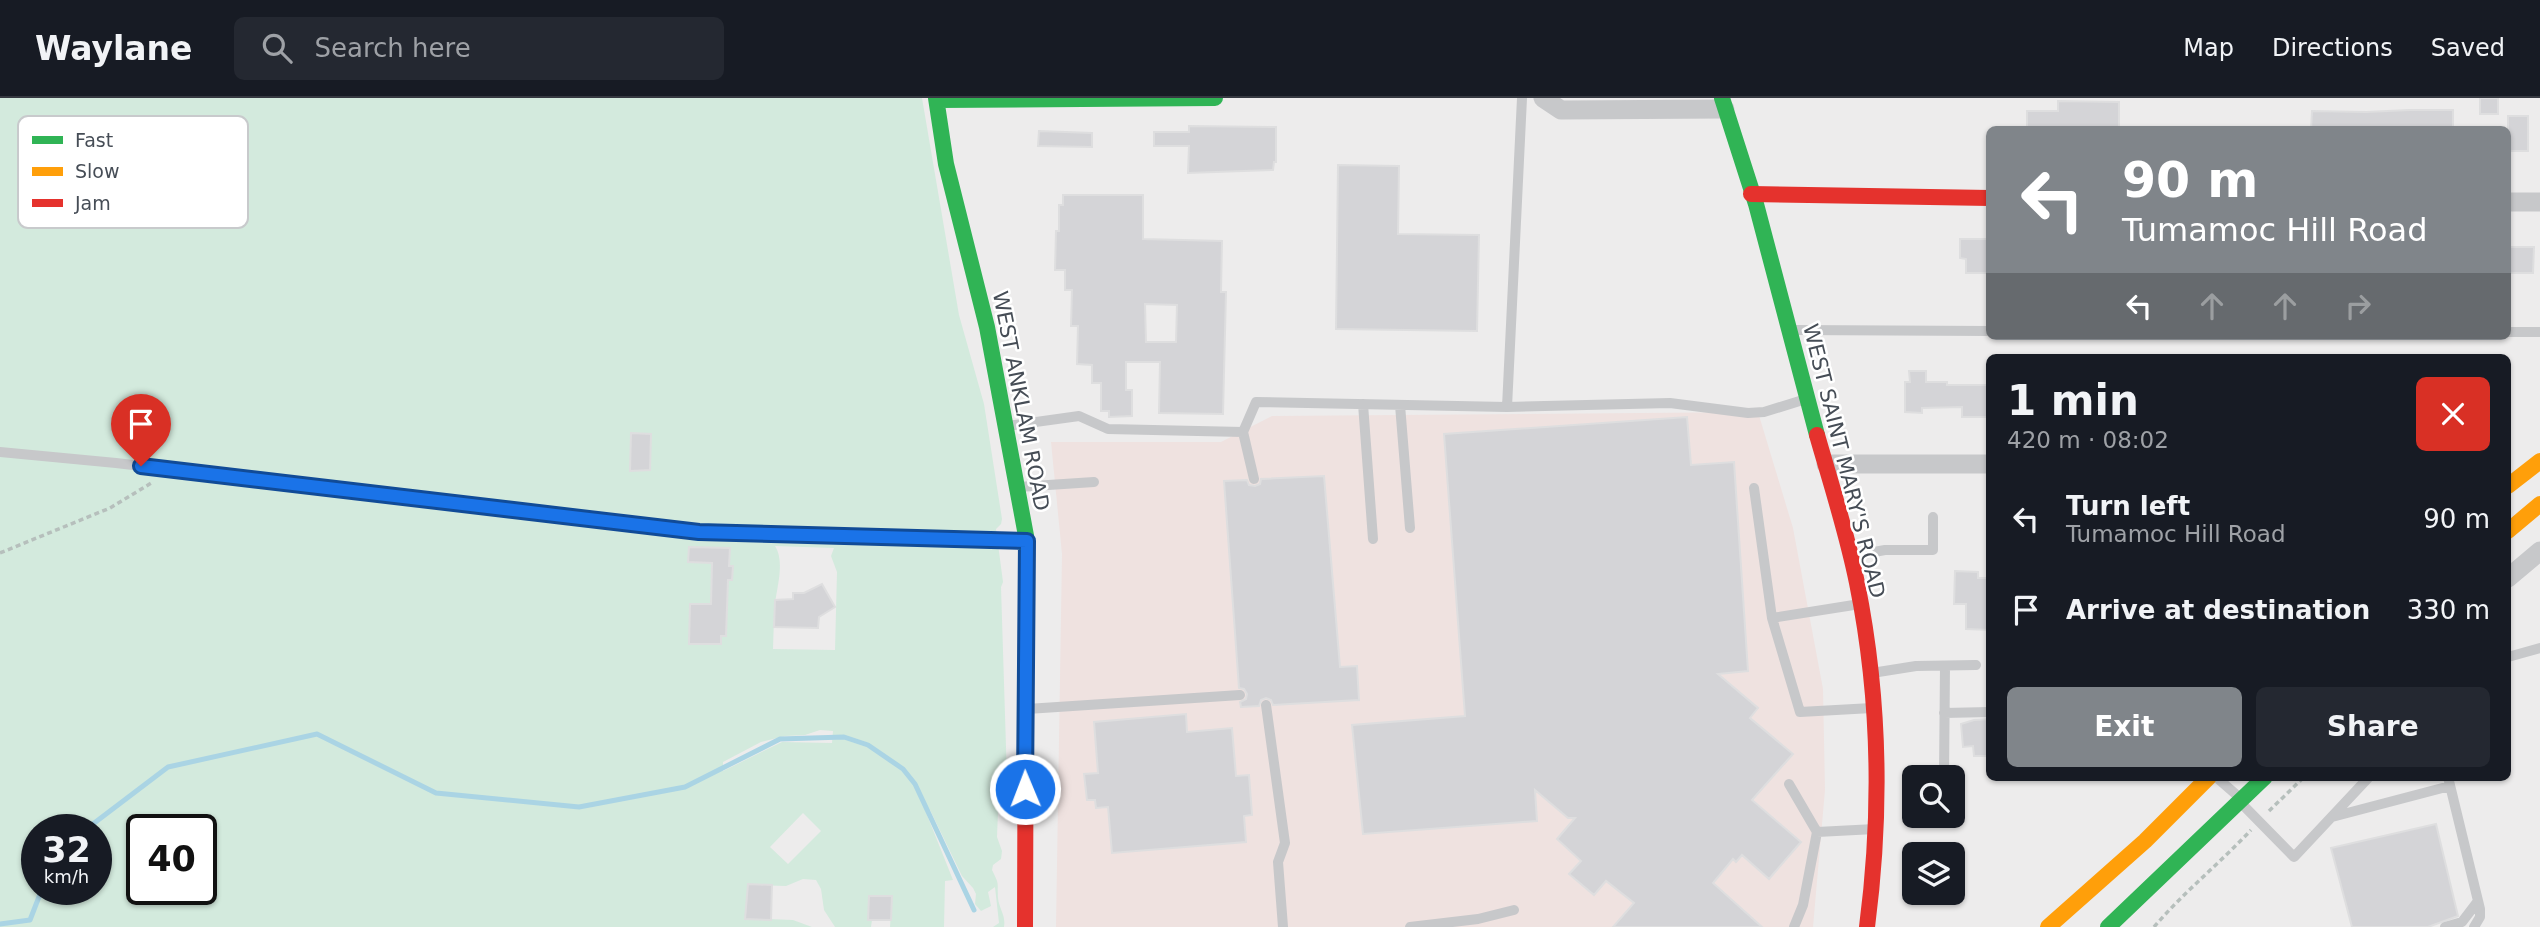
<!DOCTYPE html>
<meta charset="utf-8">
<style>
body{margin:0;font-family:"DejaVu Sans",sans-serif;background:#242831;color:#f1f3f6;height:100vh;display:flex;flex-direction:column;font-size:26px;white-space:nowrap}
*{box-sizing:border-box;margin:0}
p{font-size:23px;color:#9ea1a6}
.icon{flex:none;width:38px;height:38px;fill:none;stroke:currentColor;stroke-width:2;stroke-linecap:round;stroke-linejoin:round}
.map{position:relative;flex:1;overflow:hidden}
.drawer{position:absolute;left:1986px;top:256px;width:525px;height:427px;display:flex;flex-direction:column;background:#171b24;border-radius:10px;box-shadow:0 2px 5px #0004}
.drawer>*{flex:none}
.guide{position:absolute;left:1986px;top:28px;width:525px;height:214px;border-radius:10px;box-shadow:0 2px 5px #0004;background:#80858a;color:#fff;overflow:hidden}
.buttons{position:absolute;left:1902px;top:667px;display:grid;gap:14px}
.buttons a{display:grid;place-items:center;width:63px;height:63px;border-radius:10px;background:#171b24;box-shadow:0 2px 5px #0004;font-size:35px}
.speed{position:absolute;left:21px;top:716px;display:flex;gap:14px;font-size:35px;font-weight:700;text-align:center}
.speed>*{display:grid;place-content:center;width:91px;height:91px;border-radius:50%;background:#171b24;box-shadow:0 2px 5px #0004;line-height:1}
.speed small{font-size:18px;font-weight:400}
.speed .limit{border:4px solid #111;border-radius:10px;background:#fff;color:#111}
.pin{position:absolute;display:grid;place-items:center;width:60px;height:60px;color:#fff;margin:-72px -30px;border-radius:50% 50% 50% 0;rotate:-45deg;box-shadow:0 0 7px #0007}
.pin .icon{rotate:45deg}
.me{position:absolute;width:77px;margin:-38px;rotate:359deg;stroke-linejoin:round;filter:drop-shadow(0 0 5px #0008)}
.turn{display:flex;align-items:center;gap:24px;height:147px;padding:0 21px;font-size:32px}
.turn .icon{width:91px;height:91px;stroke-width:2.5}
.turn b{display:block;font-size:49px;line-height:60px}
.lanes{display:flex;align-items:center;height:66px;padding:0 21px;background:#0003;justify-content:center;gap:35px;direction:ltr}
.lanes .off{opacity:.35}
.round{display:grid;place-items:center;flex:none;width:74px;height:74px;border-radius:10px;background:#242831}
.overview{display:flex;align-items:center;justify-content:space-between;height:119px;padding:0 21px}
h1{font-size:42px;font-weight:600;line-height:52px}
.primary-button{display:flex;gap:14px;margin-top:auto;padding:14px 21px}
.primary-button a{flex:1;height:80px;border-radius:10px;background:#80858a;color:#fff;font-size:28px;font-weight:600;line-height:80px;text-align:center}
.primary-button a+a{background:#242831;color:#f1f3f6}
ul{padding:0;list-style:none}
li{display:flex;align-items:center;gap:21px;height:91px;padding:0 21px}
li div{flex:1}
li b{display:block;font-size:26px}
li em{font-style:normal}
header{display:flex;align-items:center;gap:42px;box-sizing:border-box;height:98px;padding:0 35px;background:#171b24;border-bottom:2px solid #363941}
header strong{font-size:33px}
nav{display:flex;gap:38px;margin-inline-start:auto;font-size:24px}
.search{width:490px;height:63px;background:#242831;display:flex;align-items:center;gap:18px;box-sizing:border-box;padding:0 24px;border-radius:10px;color:#9ea1a6;font-size:26px}
.map>svg:first-child{display:block}
.medical{fill:#efe2e0}
.green{fill:#d3eadd;fill-rule:evenodd}
.lines{fill:none;stroke-linecap:round;stroke-linejoin:round}
.stream{stroke:#aad4e4;stroke-width:5}
.building{fill:#d4d4d7;stroke:#dededf;stroke-width:2;fill-rule:evenodd}
.path{stroke:#b6bfbc;stroke-width:3.5;stroke-dasharray:5 3.5;stroke-linecap:butt}
.lane{stroke:#c7c8ca;stroke-width:10}
.street{stroke:#c7c8ca;stroke-width:19}
.fast{stroke:#30b455;stroke-width:16}
.slow{stroke:#ff9f0a;stroke-width:16}
.jam{stroke:#e5322d;stroke-width:16}
.route-casing{stroke:#114b97;stroke-width:18}
.route{stroke:#1a73e8;stroke-width:12}
.labels{text-anchor:middle;dominant-baseline:central;stroke-width:5;stroke-linejoin:round;paint-order:stroke}
.street-label{font-size:21px;fill:#464d56;stroke:#fff}
.key{fill:#fff;stroke:#c8cacc;stroke-width:2}
.key-label{font-size:19px;fill:#464d56}
</style>
<header>
<strong>Waylane</strong>
<div class="search"><svg class="icon" aria-label="search" viewBox="0 0 24 24"><circle cx="10" cy="10" r="6"/><path d="M15 15l6 6"/></svg>Search here</div>
<nav><a>Map</a><a>Directions</a><a>Saved</a></nav>
</header>
<div class="map">
<svg width="2540" height="829" viewBox="0 0 2540 829">
<rect width="100%" height="100%" fill="#edecec"/>
<path class="medical" d="M1758 314 1793 430 1823 591 1825 692 1813 829H1056L1062 456 1051 344H1221L1272 318Z"/>
<path class="green" d="M0 0H922L959 217 984 306 1002 421 1001 426 996 431 1003 484 1001 489 1008 713H998L997 739 1002 753 1001 761 993 767 992 772C1000 788 997 783 998 800 999 811 1006 817 1004 829H993L999 825 995 789 988 794 991 808 981 813 975 806 976 796 973 790 962 778 930 712H925L953 782 945 783 944 829H890L892 799 869 798 868 821 872 822 871 829H835L824 812 821 791 816 782 803 781 786 788 748 787 745 820 793 822 812 829H0ZM775 448 834 450 831 458 837 474 835 552 773 551 774 519 779 511 775 506C777 488 785 464 775 448ZM820 632 833 633 832 645 782 644 723 673V664L761 644 785 638 805 637ZM803 715 821 733 788 766 770 749ZM37 732H96V791H37ZM142 732H201V791H142Z"/>
<g class="lines">
<path class="stream" d="M85 732 168 669 317 636 436 695 579 709 685 689 780 641 844 639 868 647 903 671 915 686 974 812
M0 826 30 822 42 791"/>
</g>
<path class="building" d="M2480 0H2498V16H2480Z
M2058 3 2119 4V32H2027V13H2058Z
M2409 12H2453V32H2311L2312 13 2366 14Z
M2508 18H2528V53H2508Z
M1189 28 1276 29V64H1274L1273 72 1188 75 1189 48H1154V34H1189Z
M1039 33 1092 35V49L1038 48Z
M1338 67 1399 68 1398 136 1479 137 1477 233 1336 231Z
M1063 97H1143V141L1222 143 1221 194H1226L1223 316 1159 315 1160 264H1126V292H1132V318L1109 319V313H1101V285H1092V267L1077 266 1078 228H1071L1072 192H1065V172H1055L1056 133H1059V107H1063ZM1145 206 1177 207 1176 244H1146Z
M1960 141H1990V175H1966V161L1960 160Z
M2508 149H2534L2533 175H2508Z
M1909 273H1926V284H1947V287H1990V319H1962V309L1922 310V315L1905 314V284H1910Z
M1687 319 1691 367 1734 364 1748 573 1718 576 1758 610 1750 620 1793 656 1752 702 1801 744 1769 781 1742 757 1736 764 1733 761 1713 785 1762 829H1613L1634 805 1606 783 1594 797 1569 776 1581 763 1557 741 1575 720H1568L1535 692 1537 723 1363 736 1352 627 1465 618 1444 336Z
M631 335 651 336 650 372 630 373Z
M1324 378 1340 569 1357 568 1359 602 1273 607 1271 602 1266 600 1261 602 1259 608 1241 609 1240 604 1246 601 1247 596 1244 591 1239 590 1224 383 1247 382 1249 387 1255 388 1260 386 1261 381Z
M689 449 730 450 729 468H733L732 482H728L726 538H721V546H689L690 506H711L712 465 688 464Z
M1955 473 1978 474V480H1990V532L1966 531V506H1954Z
M822 486 835 509 819 519 818 530 774 529 775 502 793 501V495H804Z
M1186 616 1187 634 1232 630 1236 678 1249 677 1252 717 1244 718 1246 744 1112 755 1108 709 1096 710 1095 702H1087L1084 676 1098 675 1094 624Z
M1990 621V658H1974L1973 648 1963 649 1961 626 1974 622Z
M2436 726 2458 818 2428 829H2352L2331 750Z
M748 786 772 787 771 822 745 821Z
M869 798H892L891 822H868Z"/>
<g class="lines">
<path class="path" d="M0 455 110 410 153 384
M2269 713 2304 679
M2154 829C2184 794 2220 765 2251 732"/>
<path class="lane" d="M1793 232 1990 233
M2508 234H2540
M1363 306 1373 441
M1400 307 1410 430
M1507 309 1522 0
M1007 328 1079 318 1108 331 1243 334 1256 304 1507 309 1670 305 1748 315 1764 314 1806 301
M1243 334 1254 381
M0 354 116 365 699 434 1024 443
M1018 389 1094 384
M1754 390 1772 520
M1852 458 1885 452H1933V419
M1860 506 1772 520 1800 614 1872 610
M2508 559 2540 550
M1872 575 1916 568 1976 567
M1266 607 1285 745 1278 764 1283 829
M1027 611 1240 597
M1944 615 1990 614
M1944 679 1945 568
M2216 679 2239 699
M2448 679 2480 811V819L2474 829
M1789 686 1817 734
M2240 704 2294 759 2369 679
M2332 719 2450 688
M1410 829 1478 821 1514 812
M1794 829 1803 807 1817 734 1875 731
M2445 829 2462 824 2478 803"/>
<path class="street" d="M1543 0 1561 12 1725 11
M2508 104H2540
M1826 366H1990
M2508 480 2540 453"/>
<path class="fast" d="M936 0 946 66 987 229 1027 443 1026 523
M1722 0 1756 106 1817 337
M937 2 1215 0
M2108 829 2265 679"/>
<path class="slow" d="M2508 388 2540 363
M2508 433 2540 406
M2048 829 2145 743 2209 679"/>
<path class="jam" d="M1751 96 1990 100
M1817 337C1831 386 1847 435 1857 485 1880 599 1882 714 1867 829
M1025 829 1026 523"/>
</g>
<g class="lines">
<g class="route-casing">
<path id="route" d="M141 368 699 434 1027 443 1025 691"/>
</g>
<use href="#route" class="route"/>
</g>
<g class="labels">
<g class="street-label">
<text transform="translate(1021 303) rotate(79)">WEST ANKLAM ROAD</text>
<text transform="translate(1844 363) rotate(76)">WEST SAINT MARY'S ROAD</text>
</g>
</g>
<rect x="18" y="18" width="230" height="112" rx="10" class="key"/>
<rect x="32" y="38" width="31" height="8" fill="#30b455"/>
<rect x="32" y="69" width="31" height="9" fill="#ff9f0a"/>
<rect x="32" y="101" width="31" height="8" fill="#e5322d"/>
<g class="key-label">
<text x="75" y="49">Fast</text>
<text x="75" y="80">Slow</text>
<text x="75" y="112">Jam</text>
</g>
</svg>
<div class="buttons">
<a><svg class="icon" aria-label="search" viewBox="0 0 24 24"><circle cx="10" cy="10" r="6"/><path d="M15 15l6 6"/></svg></a>
<a><svg class="icon" aria-label="layers" viewBox="0 0 24 24"><path d="M12 4l9 5-9 5-9-5zM3 14l9 5 9-5"/></svg></a>
</div>
<div class="speed"><div>32<small>km/h</small></div><div class="limit">40</div></div>
<div class="pin" style="left:141px;top:368px;background:#d93025"><svg class="icon" aria-label="arrive" viewBox="0 0 24 24"><path d="M6 21V4h12l-3 4 3 4H6"/></svg></div>
<svg class="me" style="left:1025px;top:691px" viewBox="-20 -20 40 40"><circle r="17" fill="#1a73e8" stroke="#fff" stroke-width="3"/><path d="M0-11L8 9 0 5-8 9z" fill="#fff"/></svg>
<div class="guide">
<div class="turn"><svg class="icon" aria-label="left" viewBox="0 0 24 24"><path d="M17 20v-9H6M10 6l-5 5 5 5"/></svg><div><b>90 m</b>Tumamoc Hill Road</div></div>
<div class="lanes"><svg class="icon" aria-label="left" viewBox="0 0 24 24"><path d="M17 20v-9H6M10 6l-5 5 5 5"/></svg><svg class="icon off" aria-label="ahead" viewBox="0 0 24 24"><path d="M12 20V5M6 11l6-6 6 6"/></svg><svg class="icon off" aria-label="ahead" viewBox="0 0 24 24"><path d="M12 20V5M6 11l6-6 6 6"/></svg><svg class="icon off" aria-label="right" viewBox="0 0 24 24"><path d="M7 20v-9h11M14 6l5 5-5 5"/></svg></div>
</div>
<section class="drawer">
<div class="overview"><div><h1>1 min</h1><p>420 m · 08:02</p></div><a class="round" style="background:#d93025;color:#fff"><svg class="icon" aria-label="close" viewBox="0 0 24 24"><path d="M6 6l12 12M18 6L6 18"/></svg></a></div>
<ul>
<li><svg class="icon" aria-label="left" viewBox="0 0 24 24"><path d="M17 20v-9H6M10 6l-5 5 5 5"/></svg><div><b>Turn left</b><p>Tumamoc Hill Road</p></div><em>90 m</em></li>
<li><svg class="icon" aria-label="arrive" viewBox="0 0 24 24"><path d="M6 21V4h12l-3 4 3 4H6"/></svg><div><b>Arrive at destination</b></div><em>330 m</em></li>
</ul>
<div class="primary-button"><a>Exit</a><a>Share</a></div>
</section>
</div>
